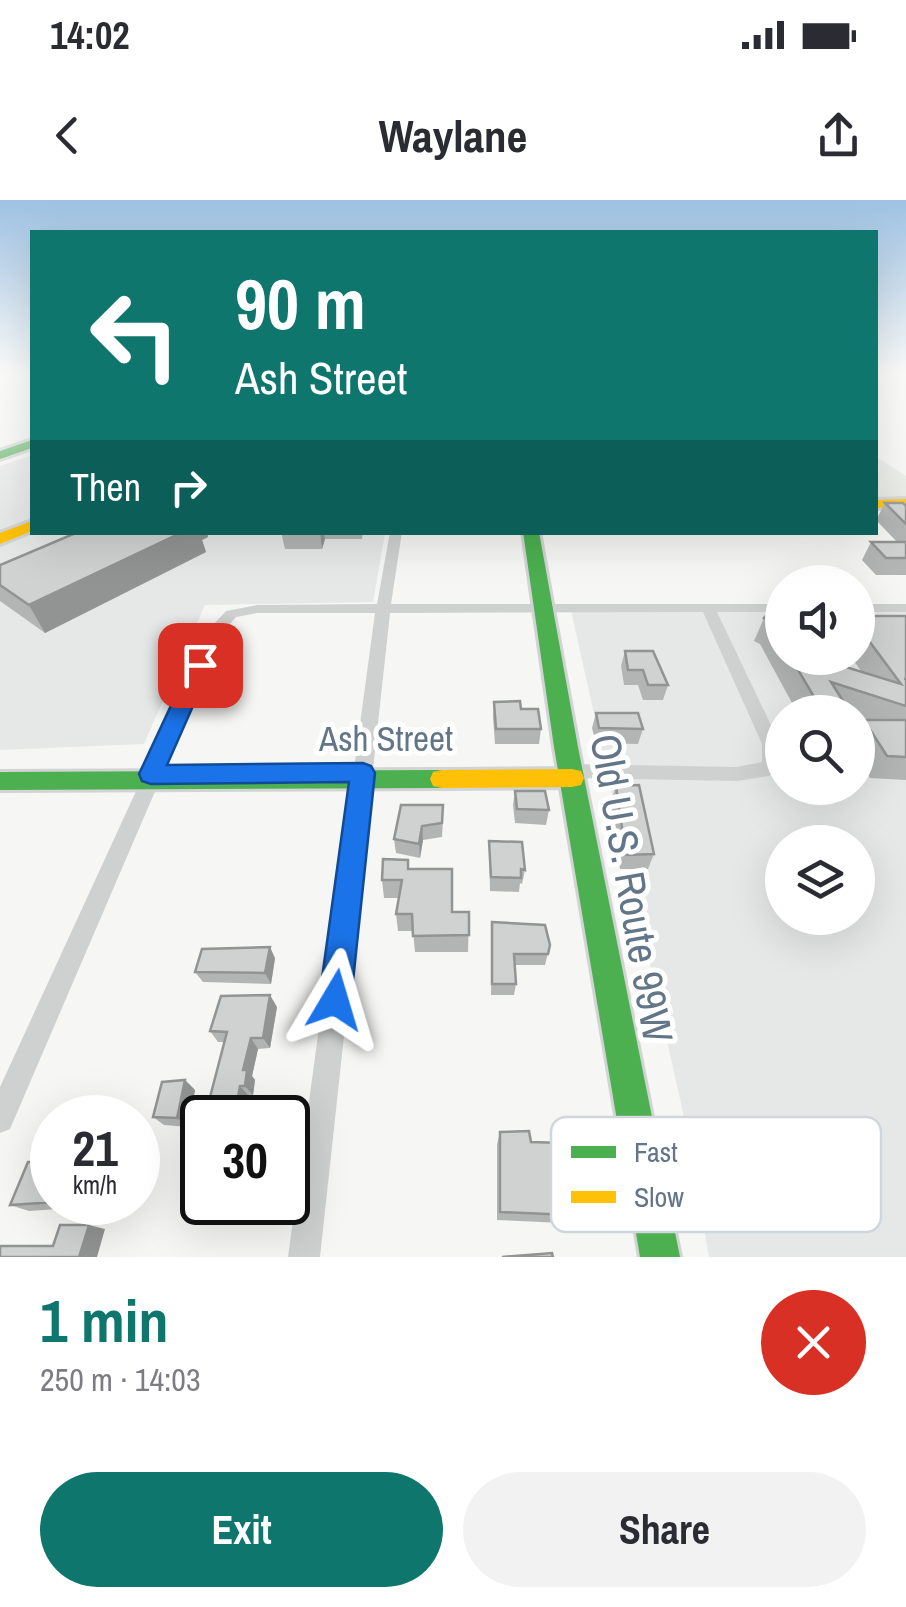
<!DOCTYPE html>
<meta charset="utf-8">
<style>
body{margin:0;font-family:"Archivo Narrow",sans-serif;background:#f2f2f3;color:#2b2b33;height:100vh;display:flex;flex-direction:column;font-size:38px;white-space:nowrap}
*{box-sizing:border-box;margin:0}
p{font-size:32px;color:#7c7c81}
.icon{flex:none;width:55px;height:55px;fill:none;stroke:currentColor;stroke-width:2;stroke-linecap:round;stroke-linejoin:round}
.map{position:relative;height:1057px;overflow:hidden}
.details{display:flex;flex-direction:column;background:#fff;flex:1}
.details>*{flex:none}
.hud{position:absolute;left:30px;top:30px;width:848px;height:305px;border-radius:0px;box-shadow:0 10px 40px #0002;background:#0f766e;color:#fff;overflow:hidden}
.controls{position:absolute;left:765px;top:365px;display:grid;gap:20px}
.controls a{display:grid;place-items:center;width:110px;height:110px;border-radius:50%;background:#fff;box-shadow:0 10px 40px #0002;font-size:50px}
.speed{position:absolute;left:30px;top:895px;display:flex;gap:20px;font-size:50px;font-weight:700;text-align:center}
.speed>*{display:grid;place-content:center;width:130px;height:130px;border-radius:50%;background:#fff;box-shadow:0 10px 40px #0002;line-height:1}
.speed small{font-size:25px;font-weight:400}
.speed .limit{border:5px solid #111;border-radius:15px;background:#fff;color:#111}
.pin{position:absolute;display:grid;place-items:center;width:85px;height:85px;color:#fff;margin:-42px;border-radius:20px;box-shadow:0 5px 15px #0006}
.me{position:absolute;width:110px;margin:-55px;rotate:7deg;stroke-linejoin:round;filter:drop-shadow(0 0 8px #0008)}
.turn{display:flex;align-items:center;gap:35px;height:210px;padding:0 40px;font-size:45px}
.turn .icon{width:130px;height:130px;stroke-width:2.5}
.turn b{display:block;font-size:70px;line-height:85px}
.then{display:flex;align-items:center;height:95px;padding:0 40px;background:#0003;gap:20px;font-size:38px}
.round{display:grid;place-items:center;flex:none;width:105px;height:105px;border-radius:52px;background:#f2f2f3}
.overview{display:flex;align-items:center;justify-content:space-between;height:170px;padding:0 40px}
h1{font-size:60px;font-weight:800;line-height:75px;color:#0f766e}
.primary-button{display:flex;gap:20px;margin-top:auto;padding:20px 40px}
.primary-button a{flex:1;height:115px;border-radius:60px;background:#0f766e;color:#fff;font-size:40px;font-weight:800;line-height:115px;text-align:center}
.primary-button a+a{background:#f2f2f3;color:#2b2b33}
.status{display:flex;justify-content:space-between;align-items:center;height:70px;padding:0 50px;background:#fff;direction:ltr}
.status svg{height:28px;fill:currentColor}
header{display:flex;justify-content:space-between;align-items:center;height:130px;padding:0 40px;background:#fff;font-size:45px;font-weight:800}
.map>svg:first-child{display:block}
.built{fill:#e6e8e7;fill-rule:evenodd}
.green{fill:#e6e9e2}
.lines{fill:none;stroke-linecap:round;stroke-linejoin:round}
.fast-casing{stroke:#d1d3d4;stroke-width:6}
.slow-casing{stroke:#d1d3d4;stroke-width:6}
.street{fill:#cfd1d1;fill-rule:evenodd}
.fast{fill:#4caf50;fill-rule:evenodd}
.slow{fill:#ffc107;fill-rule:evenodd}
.wall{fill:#b3b5b5}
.shaded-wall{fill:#929393}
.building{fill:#d0d2d2;stroke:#929393;stroke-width:2.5}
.route{fill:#1a73e8;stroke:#114b97;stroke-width:2.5}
.labels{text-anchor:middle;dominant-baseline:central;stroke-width:10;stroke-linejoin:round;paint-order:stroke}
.street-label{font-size:35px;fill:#637687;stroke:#fff}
.near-street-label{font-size:42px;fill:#637687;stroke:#fff}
.key{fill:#fff;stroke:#d0d6db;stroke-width:2.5}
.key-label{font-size:28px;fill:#637687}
</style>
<div class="status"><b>14:02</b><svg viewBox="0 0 49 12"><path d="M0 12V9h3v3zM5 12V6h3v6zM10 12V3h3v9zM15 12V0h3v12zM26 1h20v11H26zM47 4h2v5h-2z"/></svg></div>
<header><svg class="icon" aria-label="back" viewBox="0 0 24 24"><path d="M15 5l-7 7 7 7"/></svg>Waylane<svg class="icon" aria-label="share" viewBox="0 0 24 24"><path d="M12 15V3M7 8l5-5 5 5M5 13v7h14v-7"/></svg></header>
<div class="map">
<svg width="906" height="1057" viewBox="0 0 906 1057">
<rect width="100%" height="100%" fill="#f6f6f4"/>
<path class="built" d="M32 255V332L90 333 0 371V266Z
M127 333H385L373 402 205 405 144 544 0 550V387Z
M570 406H782V458H858V407L906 408V1057H709L684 917ZM782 512H858V588H782ZM782 642H858V718H782Z"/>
<path class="green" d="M875 256 906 276V301H875Z"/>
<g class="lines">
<g class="fast-casing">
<path id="fast" d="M32 240V248L0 259V251Z
M523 332H539L578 547 680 1057H640L554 547Z
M442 570 451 572 454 579 451 586 442 588 0 590V572Z"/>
</g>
<g class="slow-casing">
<path id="slow" d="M906 299V307L875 308V300Z
M32 321V331L0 344V333Z
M572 569 581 571 584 578 581 585 572 587 442 588 433 586 430 579 433 572 442 570Z"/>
</g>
<path class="street" d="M390 332H402L391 404H782V412H717L780 544V565L769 576 737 581 571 578 564 576 562 571 564 566 571 564 737 567 762 562V544L703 412 390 413 320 1057H288L375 413H257L236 417 224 431 10 929 0 933V887L212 426 226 411 257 405 377 404Z
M858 404H906V412H858Z"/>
<use href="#fast" class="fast"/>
<use href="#slow" class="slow"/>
</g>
<path class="wall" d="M885 303 906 306V375H876L862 360 871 342H897L876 320Z
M78 332H207L208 337 202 340 206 352 45 433 0 401V365Z
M281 332H363L362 339H325L322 349H285Z
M782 405V458H824L826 461 861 471 852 458H858V406L867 416H906V580L870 578 858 557V530L866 520 858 518V512H797L760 444 754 441 764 418Z
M625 451 668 485 663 500H643L638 485H624L621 466Z
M494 502 521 509 541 529 539 544H495L493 517Z
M596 513 643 529 638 544 596 543 592 528Z
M616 586 654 654 648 669H620L611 601Z
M515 591 549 610 546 625 515 623 513 605Z
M401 605 443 620 442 637 423 640 420 658 396 653 394 639Z
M489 641 525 670 522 684 520 683 519 692 490 691Z
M409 669 452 712H469L468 752H415L413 731H398L396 714 399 698H384L382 680Z
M492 722 550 745 545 765H515L516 784 514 795H491Z
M275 758 271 784 203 782 195 772Z
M277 807 270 848 258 849 252 876 255 880 253 895H248L245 912 218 910 209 901 224 842H218L210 831Z
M185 880 195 890 188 927 164 925 153 917Z
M500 932 570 1015 563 1023 497 1020V944Z
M52 1002H102L101 1006 29 1011 10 1005Z"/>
<path class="shaded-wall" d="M183 332H207L208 337 202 340 206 352 45 433 29 405Z
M320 332H324L325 339 322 349Z
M422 626 423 640 420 658 419 644Z
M270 747 275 758 271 784 265 773Z
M270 795 277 807 270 848 263 838Z
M251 838 258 849 252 876 255 880 253 895 245 886 243 870Z
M185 880 195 890 188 927 177 918Z
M240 886 248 895 245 912 237 903Z
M89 1025 105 1029 97 1057H79Z"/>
<path class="building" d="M885 303H903L906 306V324Z
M78 332H183L29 405 0 385V365Z
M871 342H906V358H886Z
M776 405H782V444L770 421 764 418Z
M858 406 867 416H906V479H904H906V506L831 482 850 512H823L791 458H824L826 461 901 484 858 426Z
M625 451H653L668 485H648L643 470H628Z
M520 501 521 509H538L541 529H496L494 502Z
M596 513H638L643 529 599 528Z
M864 520H906V557L887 556Z
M639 585 654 654 626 655 616 586Z
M515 591H545L549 610 517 609Z
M401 605H443L442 623 422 626 419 644 394 639Z
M489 641 522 642 525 670 521 669V678L491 677Z
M383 659 408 660V669H452V712H469V735L413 736 412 714H396L402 680H382Z
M492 722 545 725 550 745 548 754H514L516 784H492Z
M270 747 265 773 195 772 202 749Z
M270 795 263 838H251L243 870H247L245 886H240L237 903 209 901 227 832 210 831 221 796Z
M185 880 177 918 153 917 162 882Z
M529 931 531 942 563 943 570 1015 500 1012V932Z
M28 962H52V1002H55L10 1005Z
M60 1025H89L79 1057H0V1046H53Z
M552 1053 553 1057H502Z"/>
<linearGradient id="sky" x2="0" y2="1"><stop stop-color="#9ec2e3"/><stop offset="0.54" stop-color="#fbfbfa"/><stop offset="1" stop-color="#fbfbfa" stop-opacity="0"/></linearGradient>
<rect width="906" height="319" fill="url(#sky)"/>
<path class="route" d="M200 459 211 465 167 565 363 563 371 566 375 573 351 800 347 811 335 816 324 811 319 800 349 582 151 584 142 581 139 574 190 465Z"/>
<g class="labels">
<g class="street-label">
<text x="386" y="538">Ash Street</text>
</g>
<g class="near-street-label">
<text transform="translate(632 688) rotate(80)">Old U.S. Route 99W</text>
</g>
</g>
<rect x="551" y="917" width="330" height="115" rx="15" class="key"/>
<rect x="571" y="946" width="45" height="12" fill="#4caf50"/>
<rect x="571" y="991" width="45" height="12" fill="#ffc107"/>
<g class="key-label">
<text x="634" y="962">Fast</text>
<text x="634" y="1007">Slow</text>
</g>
</svg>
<div class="controls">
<a><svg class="icon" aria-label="sound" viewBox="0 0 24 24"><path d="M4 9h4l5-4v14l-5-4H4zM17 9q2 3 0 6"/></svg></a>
<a><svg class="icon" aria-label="search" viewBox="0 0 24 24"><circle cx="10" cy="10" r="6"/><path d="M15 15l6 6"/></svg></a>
<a><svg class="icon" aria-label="layers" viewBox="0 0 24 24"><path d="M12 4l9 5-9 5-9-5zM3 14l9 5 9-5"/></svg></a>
</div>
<div class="speed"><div>21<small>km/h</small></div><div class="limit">30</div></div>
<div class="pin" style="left:200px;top:465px;background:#d93025"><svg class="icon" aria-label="arrive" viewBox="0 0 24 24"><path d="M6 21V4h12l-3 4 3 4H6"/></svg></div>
<svg class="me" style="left:335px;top:800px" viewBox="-20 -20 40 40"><path d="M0-17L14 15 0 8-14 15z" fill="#1a73e8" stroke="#fff" stroke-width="4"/></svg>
<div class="hud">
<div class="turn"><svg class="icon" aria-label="left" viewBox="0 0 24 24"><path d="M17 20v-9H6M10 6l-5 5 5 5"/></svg><div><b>90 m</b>Ash Street</div></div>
<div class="then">Then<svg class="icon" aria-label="right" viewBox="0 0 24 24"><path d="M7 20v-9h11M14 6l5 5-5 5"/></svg></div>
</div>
</div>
<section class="details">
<div class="overview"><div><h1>1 min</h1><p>250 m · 14:03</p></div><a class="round" style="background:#d93025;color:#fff"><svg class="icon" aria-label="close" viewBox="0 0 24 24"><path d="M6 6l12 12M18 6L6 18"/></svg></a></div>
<div class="primary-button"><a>Exit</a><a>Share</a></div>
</section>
